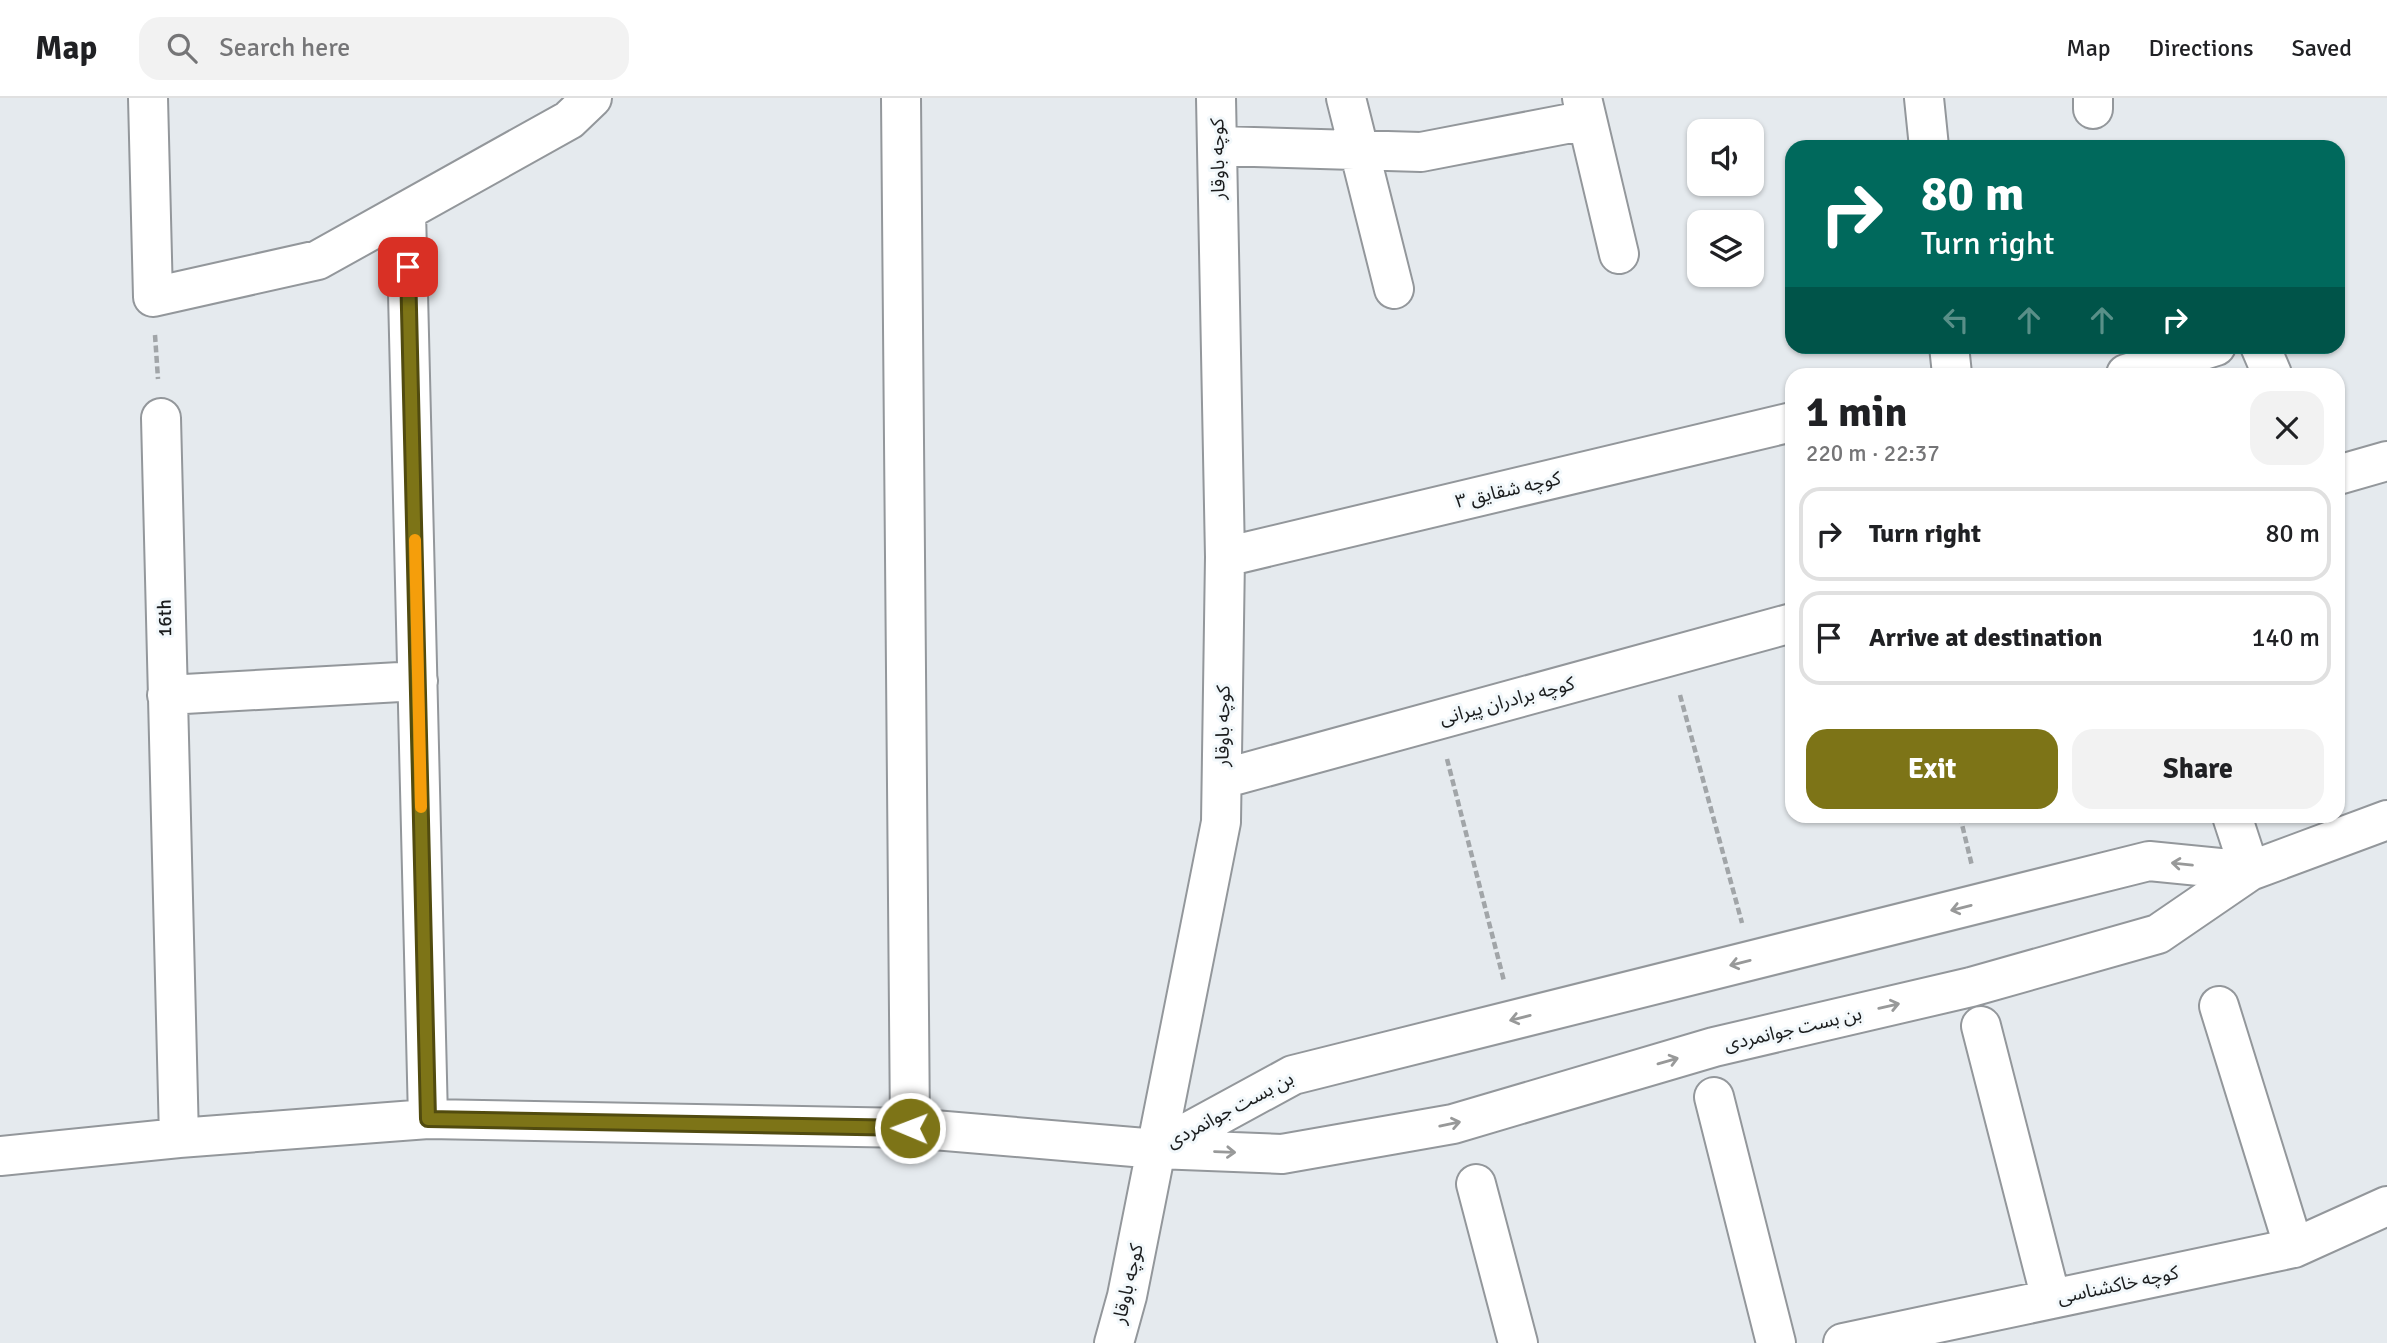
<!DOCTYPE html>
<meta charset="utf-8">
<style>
body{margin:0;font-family:Signika,"Noto Sans Arabic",sans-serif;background:#f2f2f2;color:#202124;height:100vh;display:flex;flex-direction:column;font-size:26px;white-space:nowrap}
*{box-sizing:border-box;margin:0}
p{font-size:23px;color:#757577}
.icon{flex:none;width:38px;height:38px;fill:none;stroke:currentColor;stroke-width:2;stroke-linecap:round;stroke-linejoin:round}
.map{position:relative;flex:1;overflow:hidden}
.panel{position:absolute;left:1785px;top:270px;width:560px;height:455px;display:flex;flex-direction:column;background:#fff;border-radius:21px;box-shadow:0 2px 5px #0004}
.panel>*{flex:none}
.guide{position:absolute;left:1785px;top:42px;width:560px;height:214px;border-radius:21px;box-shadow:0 2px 5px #0004;background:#00695c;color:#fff;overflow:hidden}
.fabs{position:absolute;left:1687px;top:21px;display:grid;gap:14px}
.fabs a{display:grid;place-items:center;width:77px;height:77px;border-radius:14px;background:#fff;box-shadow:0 2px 5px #0004;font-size:35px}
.pin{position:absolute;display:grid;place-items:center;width:60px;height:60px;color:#fff;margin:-30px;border-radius:14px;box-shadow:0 4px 10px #0006}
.me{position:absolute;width:77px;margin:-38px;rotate:271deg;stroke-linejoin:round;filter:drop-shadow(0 0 5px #0008)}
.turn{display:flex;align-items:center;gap:24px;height:147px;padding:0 21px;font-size:32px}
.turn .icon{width:91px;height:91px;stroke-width:2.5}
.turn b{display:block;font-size:49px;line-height:60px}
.lanes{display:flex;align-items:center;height:66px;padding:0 21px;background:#0003;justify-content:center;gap:35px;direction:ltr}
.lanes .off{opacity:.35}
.round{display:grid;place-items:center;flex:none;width:74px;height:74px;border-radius:21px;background:#f2f2f2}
.summary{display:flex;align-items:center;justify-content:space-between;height:119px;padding:0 21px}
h1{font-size:42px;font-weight:800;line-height:52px}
.cta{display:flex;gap:14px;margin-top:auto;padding:14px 21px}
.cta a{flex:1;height:80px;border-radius:21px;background:#7d7417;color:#fff;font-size:28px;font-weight:800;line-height:80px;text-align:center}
.cta a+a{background:#f2f2f2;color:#202124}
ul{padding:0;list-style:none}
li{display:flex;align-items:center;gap:21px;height:94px;margin:0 14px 10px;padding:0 7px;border:4px solid #e0e0e0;border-radius:21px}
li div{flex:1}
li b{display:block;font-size:26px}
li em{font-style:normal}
header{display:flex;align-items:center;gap:42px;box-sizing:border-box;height:98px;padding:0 35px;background:#fff;border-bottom:2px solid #e0e0e0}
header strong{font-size:33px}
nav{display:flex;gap:38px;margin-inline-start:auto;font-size:24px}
.search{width:490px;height:63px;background:#f2f2f2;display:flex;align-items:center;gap:18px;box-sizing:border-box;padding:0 24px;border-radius:21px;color:#757577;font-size:26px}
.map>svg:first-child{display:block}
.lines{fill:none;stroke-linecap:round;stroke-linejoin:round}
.minor-casing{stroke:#93979b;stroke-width:42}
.path{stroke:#a1a5a8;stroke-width:4.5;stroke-dasharray:7 3.5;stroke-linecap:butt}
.minor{stroke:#fff;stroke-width:38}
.oneway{stroke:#989999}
.route-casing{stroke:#514b0f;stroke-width:18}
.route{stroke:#7d7417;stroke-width:12}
.slow{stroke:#f59e0b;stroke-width:12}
.labels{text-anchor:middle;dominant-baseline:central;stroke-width:6;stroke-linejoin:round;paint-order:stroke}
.street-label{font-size:19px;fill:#1a1c1d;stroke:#f2f8fb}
</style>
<header>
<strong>Map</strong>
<div class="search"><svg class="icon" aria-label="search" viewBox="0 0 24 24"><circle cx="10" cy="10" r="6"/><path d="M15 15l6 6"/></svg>Search here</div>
<nav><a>Map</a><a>Directions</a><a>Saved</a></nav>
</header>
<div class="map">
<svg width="2387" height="1245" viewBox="0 0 2387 1245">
<rect width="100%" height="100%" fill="#e5eaee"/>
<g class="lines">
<g class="minor-casing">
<path id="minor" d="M148 0 153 199 318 162 569 22 592 0
M901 0 910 1030
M1346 0 1394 191
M1582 0 1619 156
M1924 0 1929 49
M2093 0V11
M1218 48 1421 54 1587 22
M406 113 428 1021
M1949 248 1952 276
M2260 248 2272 276
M2126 276 2216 248
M161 320 179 1040
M2338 377 2387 363
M1225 459 1792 324
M167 597 418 583
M1222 681 1792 525
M2232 718 2250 773
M2219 908 2294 1150
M1981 928 2051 1201
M1714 999 1776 1245
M1159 1050 1293 977 2149 763 2250 773
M0 1058 179 1040 428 1021 910 1030 1157 1051 1282 1056 1453 1026 1714 949 1971 889 2158 836 2250 773 2387 722
M1476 1086 1518 1245
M1114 1245 1127 1198 1221 724 1225 459 1216 0
M1843 1245 2294 1150 2387 1108"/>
</g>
<path class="path" d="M155 237 158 281
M1680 597 1742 825
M1447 661 1504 883
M1960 718 1972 768"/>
<use href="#minor" class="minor"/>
</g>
<defs><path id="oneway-shaft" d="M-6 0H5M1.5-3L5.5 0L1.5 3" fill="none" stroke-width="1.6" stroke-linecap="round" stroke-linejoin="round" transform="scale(1.75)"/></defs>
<g class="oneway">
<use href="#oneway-shaft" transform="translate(2182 766) rotate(-174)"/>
<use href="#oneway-shaft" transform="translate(1961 810) rotate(166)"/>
<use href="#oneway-shaft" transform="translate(1740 865) rotate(166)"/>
<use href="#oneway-shaft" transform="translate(1889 908) rotate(-13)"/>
<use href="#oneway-shaft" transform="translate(1520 920) rotate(166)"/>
<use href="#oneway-shaft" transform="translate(1668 963) rotate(-16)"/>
<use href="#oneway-shaft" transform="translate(1450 1026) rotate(-12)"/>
<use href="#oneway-shaft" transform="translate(1225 1054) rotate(2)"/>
</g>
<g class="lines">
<g class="route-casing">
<path id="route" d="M408 169 428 1021 910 1030"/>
</g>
<use href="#route" class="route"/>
<path class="slow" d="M415 442 421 709"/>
</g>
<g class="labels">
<g class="street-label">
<text transform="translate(1218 61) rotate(-91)">کوچه باوقار</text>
<text transform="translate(1508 392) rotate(-13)">کوچه شقایق ۳</text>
<text transform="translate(165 520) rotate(-91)">16th</text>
<text transform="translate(1507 603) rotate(-15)">کوچه برادران پیرانی</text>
<text transform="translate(1223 628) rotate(-89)">کوچه باوقار</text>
<text transform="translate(1793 931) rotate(-13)">بن بست جوانمردی</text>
<text transform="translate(1230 1012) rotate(-28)">بن بست جوانمردی</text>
<text transform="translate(1128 1186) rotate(-77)">کوچه باوقار</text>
<text transform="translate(2118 1187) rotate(-12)">کوچه خاکشناسی</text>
</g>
</g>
</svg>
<div class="fabs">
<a><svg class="icon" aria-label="sound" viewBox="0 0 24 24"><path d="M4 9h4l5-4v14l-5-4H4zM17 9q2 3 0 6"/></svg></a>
<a><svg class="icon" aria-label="layers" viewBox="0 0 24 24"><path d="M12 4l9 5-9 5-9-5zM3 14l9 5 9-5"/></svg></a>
</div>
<div class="pin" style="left:408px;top:169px;background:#d93025"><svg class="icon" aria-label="arrive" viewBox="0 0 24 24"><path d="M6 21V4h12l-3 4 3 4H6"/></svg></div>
<svg class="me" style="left:910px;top:1030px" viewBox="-20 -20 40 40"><circle r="17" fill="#7d7417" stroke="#fff" stroke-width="3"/><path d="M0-11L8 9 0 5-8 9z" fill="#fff"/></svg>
<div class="guide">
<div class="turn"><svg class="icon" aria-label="right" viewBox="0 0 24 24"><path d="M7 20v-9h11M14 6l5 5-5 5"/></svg><div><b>80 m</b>Turn right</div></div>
<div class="lanes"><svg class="icon off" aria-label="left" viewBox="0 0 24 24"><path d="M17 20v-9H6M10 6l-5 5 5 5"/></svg><svg class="icon off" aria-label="ahead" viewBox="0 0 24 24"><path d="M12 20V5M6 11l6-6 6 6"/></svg><svg class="icon off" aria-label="ahead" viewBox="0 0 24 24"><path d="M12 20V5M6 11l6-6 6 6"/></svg><svg class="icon" aria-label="right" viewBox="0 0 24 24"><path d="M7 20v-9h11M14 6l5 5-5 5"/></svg></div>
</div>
<section class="panel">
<div class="summary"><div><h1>1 min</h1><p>220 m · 22:37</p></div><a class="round"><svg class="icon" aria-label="close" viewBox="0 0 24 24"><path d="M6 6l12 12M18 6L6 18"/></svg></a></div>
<ul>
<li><svg class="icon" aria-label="right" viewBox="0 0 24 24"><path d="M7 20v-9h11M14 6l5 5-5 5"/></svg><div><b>Turn right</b></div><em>80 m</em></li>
<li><svg class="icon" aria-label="arrive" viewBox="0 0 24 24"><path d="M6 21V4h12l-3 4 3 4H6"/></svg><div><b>Arrive at destination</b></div><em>140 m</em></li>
</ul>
<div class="cta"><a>Exit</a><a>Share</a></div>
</section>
</div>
